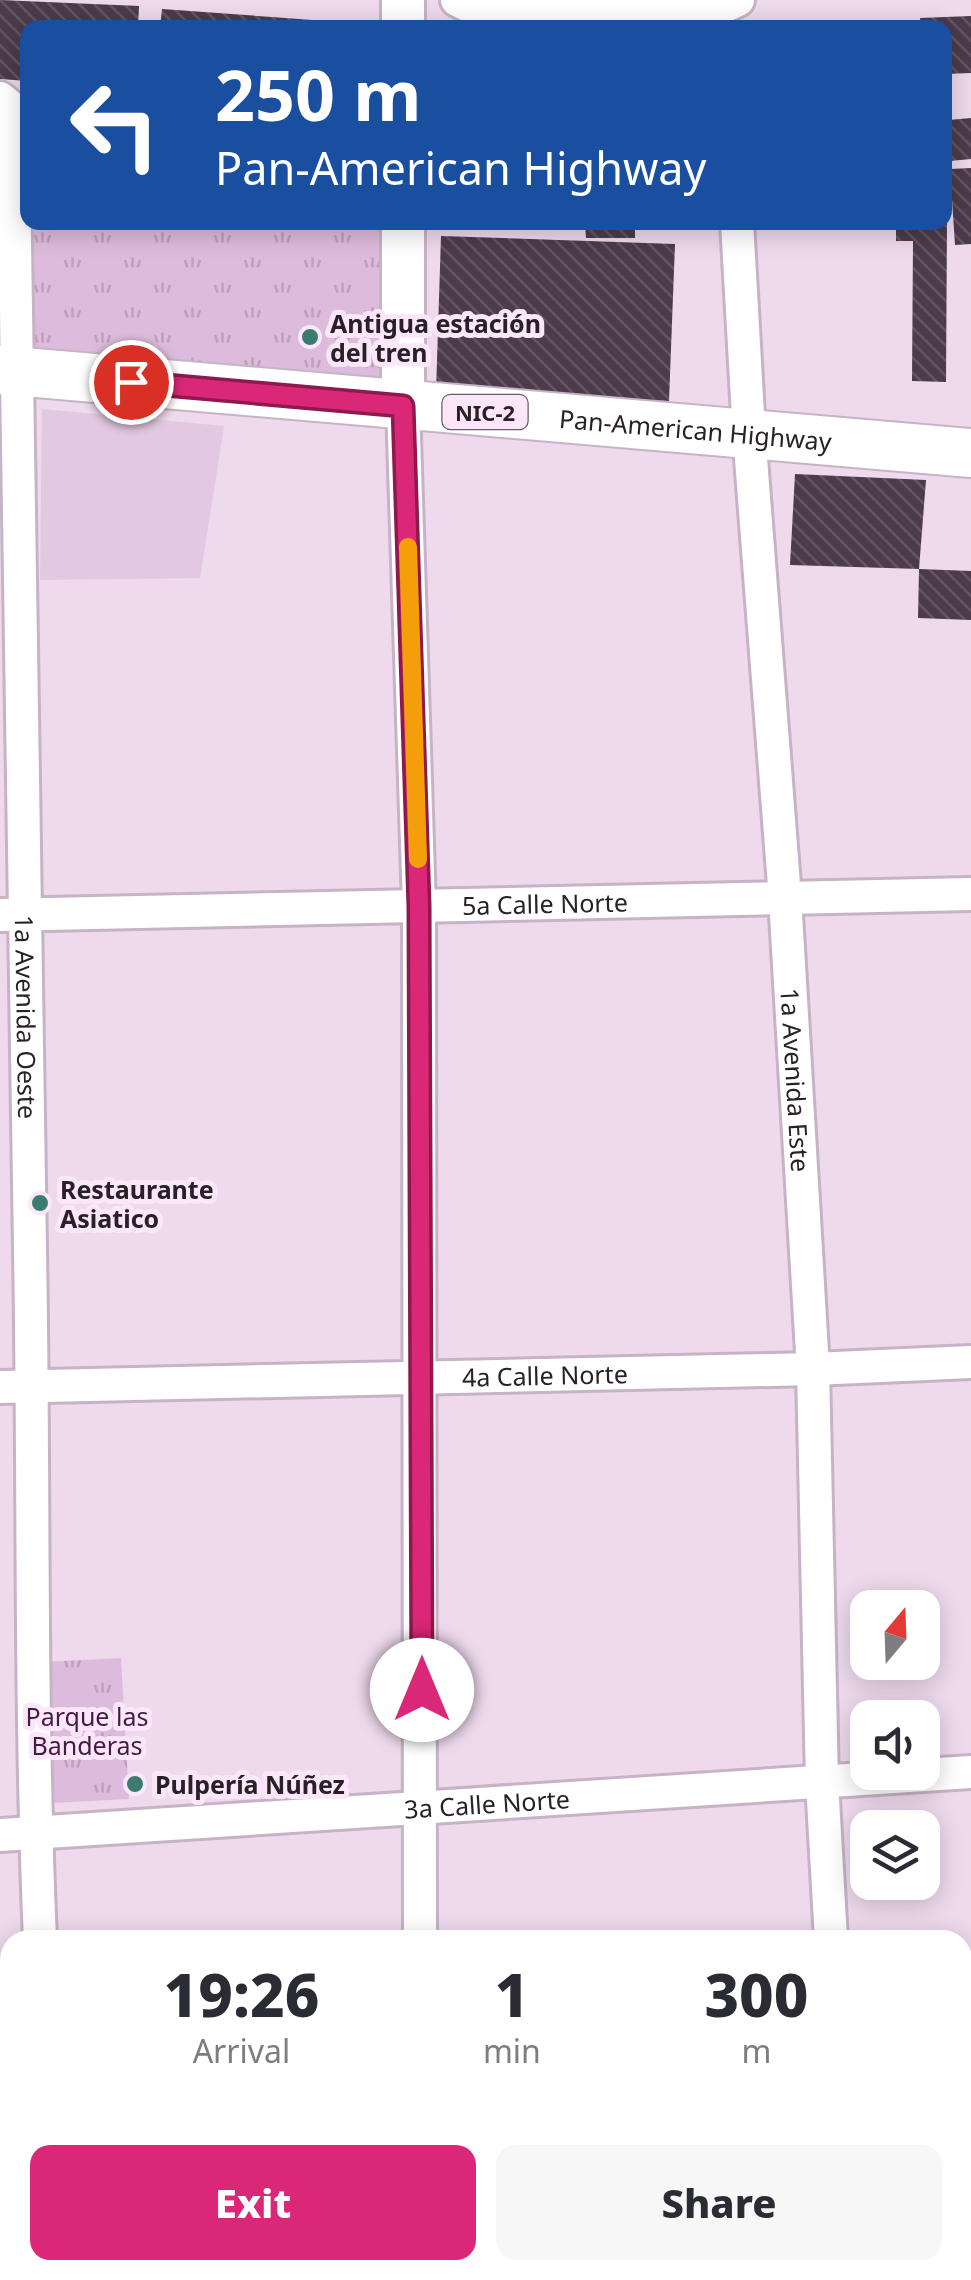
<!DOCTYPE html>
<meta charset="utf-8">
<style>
body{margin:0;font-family:"Noto Sans",sans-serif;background:#f7f7f7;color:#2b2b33;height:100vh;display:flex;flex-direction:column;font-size:38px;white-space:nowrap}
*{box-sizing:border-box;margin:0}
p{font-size:32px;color:#7c7c81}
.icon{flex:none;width:55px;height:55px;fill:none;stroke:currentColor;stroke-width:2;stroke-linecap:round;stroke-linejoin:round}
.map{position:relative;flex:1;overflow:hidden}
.details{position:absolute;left:0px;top:1930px;width:972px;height:350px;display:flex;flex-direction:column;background:#fff;border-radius:30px 30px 0 0;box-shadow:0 5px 25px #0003}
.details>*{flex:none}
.guide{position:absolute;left:20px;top:20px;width:932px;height:210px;border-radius:20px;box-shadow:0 5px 25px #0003;background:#1a4fa0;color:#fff;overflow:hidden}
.needle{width:65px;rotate:19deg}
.tools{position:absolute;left:850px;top:1590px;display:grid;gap:20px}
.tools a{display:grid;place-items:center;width:90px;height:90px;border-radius:20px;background:#fff;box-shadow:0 5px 25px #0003;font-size:50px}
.pin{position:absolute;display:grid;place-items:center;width:85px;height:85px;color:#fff;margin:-42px;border:5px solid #fff;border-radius:50%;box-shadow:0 2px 10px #0007}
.me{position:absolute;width:110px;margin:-55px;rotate:0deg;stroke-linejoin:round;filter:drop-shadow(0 0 8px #0008)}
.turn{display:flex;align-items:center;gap:35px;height:210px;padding:0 30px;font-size:45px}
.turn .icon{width:130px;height:130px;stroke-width:2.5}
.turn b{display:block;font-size:70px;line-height:85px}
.eta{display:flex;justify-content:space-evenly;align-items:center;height:170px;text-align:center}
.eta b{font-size:60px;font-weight:800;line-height:70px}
.action{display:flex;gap:20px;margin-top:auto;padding:20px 30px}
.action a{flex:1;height:115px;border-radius:20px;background:#db2777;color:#fff;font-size:40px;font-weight:800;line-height:115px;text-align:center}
.action a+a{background:#f7f7f7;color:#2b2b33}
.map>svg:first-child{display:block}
.built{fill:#e2c8e0}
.grass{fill:url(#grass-tufts)}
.building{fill:url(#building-back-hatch)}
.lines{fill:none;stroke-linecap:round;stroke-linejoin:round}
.minor-casing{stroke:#c7b3c6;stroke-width:38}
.major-casing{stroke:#c7b3c6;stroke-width:48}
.highway-casing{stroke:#c7b3c6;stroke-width:52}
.minor{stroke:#fff;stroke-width:32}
.major{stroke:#fff;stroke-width:42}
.highway{stroke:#fff;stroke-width:48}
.route-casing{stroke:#8e194d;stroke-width:25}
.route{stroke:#db2777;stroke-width:18}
.slow{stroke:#f59e0b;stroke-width:18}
.poi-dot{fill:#3a7d6f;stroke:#fce7fa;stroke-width:4}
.labels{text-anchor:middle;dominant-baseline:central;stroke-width:10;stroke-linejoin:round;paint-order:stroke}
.shield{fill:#fce7fa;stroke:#685c67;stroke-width:2.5}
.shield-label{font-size:22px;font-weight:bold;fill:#292128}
.poi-label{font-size:25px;font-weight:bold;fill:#292128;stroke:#fce7fa;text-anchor:start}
.street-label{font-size:25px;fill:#292128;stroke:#fce7fa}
.park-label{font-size:25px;fill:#451a45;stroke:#fce7fa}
</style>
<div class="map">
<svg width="971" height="2280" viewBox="0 0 971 2280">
<defs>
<pattern id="grass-tufts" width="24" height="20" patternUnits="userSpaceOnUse" patternTransform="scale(2.5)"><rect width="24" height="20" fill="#ddbbdc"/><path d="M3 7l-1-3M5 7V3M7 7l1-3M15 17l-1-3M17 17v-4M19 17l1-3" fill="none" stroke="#bea0bd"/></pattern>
<pattern id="building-back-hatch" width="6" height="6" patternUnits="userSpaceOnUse" patternTransform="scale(2.5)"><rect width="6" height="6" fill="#4c3b4b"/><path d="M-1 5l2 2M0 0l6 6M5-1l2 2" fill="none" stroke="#635562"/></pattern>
</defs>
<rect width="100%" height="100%" fill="#eed9ed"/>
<path class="built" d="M42 409 224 426 200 578 40 580Z"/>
<path class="grass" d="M30 223H389L386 392 33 353Z
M121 1658 129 1799 52 1803 44 1662Z"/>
<path class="building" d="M0 0 139 6 138 28H28V81L0 79Z
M162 9 340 22V28H160Z
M971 16V73L945 74V28H920V18Z
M971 118V159L950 161 949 120Z
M971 168V244L955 245 950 169Z
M585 222H635V238H586Z
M896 222H947L946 382 912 381 913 241H896Z
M441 236 675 244 669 401 436 392Z
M795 474 926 480 919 569 790 565Z
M919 569 971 571V620L918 618Z
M520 2270H808V2280H449L448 2277Z"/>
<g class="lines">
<g class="minor-casing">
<g id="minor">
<path d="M457 0 471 7 725 6 738 0"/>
<path id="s1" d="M0 98 13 109C16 490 25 870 30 1250 34 1480 30 1710 40 1940"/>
<path id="s2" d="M737 222 749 433 785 898 813 1369 822 1782 831 1940"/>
<path d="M403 406 419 906 420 1940"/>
<path id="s3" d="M0 915 971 894"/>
<path id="s4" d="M0 1387 813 1369 971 1362"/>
<path id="s5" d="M0 1835 971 1772"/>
<path d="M962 2218H971"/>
<path d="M53 2270 54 2280"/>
<path d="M849 2270V2280"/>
<path d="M172 2280 294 2270"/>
<path d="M428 2280V2270"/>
</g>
</g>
<g class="major-casing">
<path id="major" d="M403 0V28
M403 222V406"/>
</g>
<g class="highway-casing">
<g id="highway">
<path id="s6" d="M0 370 971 453"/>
</g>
</g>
<use href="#minor" class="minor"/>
<use href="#major" class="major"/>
<use href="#highway" class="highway"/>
</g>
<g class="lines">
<g class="route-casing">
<path id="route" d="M131 382 403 406 419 906 422 1690"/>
</g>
<use href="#route" class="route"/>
<path class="slow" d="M408 547 418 859"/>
</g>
<g class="poi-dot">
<circle cx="310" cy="337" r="10"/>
<circle cx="40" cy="1203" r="10"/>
<circle cx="135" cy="1784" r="10"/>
</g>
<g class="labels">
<rect class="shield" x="442.5" y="395" width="85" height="34" rx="8"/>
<g class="shield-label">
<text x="485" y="412">NIC-2</text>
</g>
<g class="poi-label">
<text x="330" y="323">Antigua estación<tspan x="330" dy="29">del tren</tspan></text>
<text x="60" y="1189">Restaurante<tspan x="60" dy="29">Asiatico</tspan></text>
<text x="155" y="1784">Pulpería Núñez</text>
</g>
<g class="street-label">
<text stroke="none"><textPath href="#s6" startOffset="698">Pan-American Highway</textPath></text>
<text stroke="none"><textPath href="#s3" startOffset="545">5a Calle Norte</textPath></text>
<text stroke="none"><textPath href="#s1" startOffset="925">1a Avenida Oeste</textPath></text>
<text stroke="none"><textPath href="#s2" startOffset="860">1a Avenida Este</textPath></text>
<text stroke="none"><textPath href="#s4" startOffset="545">4a Calle Norte</textPath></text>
<text stroke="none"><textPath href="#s5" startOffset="488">3a Calle Norte</textPath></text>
</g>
<g class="park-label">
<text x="87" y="1716">Parque las<tspan x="87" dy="29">Banderas</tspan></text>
</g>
</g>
</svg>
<div class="tools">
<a><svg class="needle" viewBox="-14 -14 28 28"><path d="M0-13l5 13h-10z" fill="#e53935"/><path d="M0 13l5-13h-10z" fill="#7c7c81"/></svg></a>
<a><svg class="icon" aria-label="sound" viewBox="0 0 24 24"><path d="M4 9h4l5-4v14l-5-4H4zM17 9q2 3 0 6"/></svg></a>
<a><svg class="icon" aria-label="layers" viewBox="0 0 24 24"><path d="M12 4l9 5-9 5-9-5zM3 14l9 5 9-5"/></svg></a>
</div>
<div class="pin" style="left:131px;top:382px;background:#d93025"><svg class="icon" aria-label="arrive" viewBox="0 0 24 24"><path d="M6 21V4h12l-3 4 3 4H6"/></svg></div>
<svg class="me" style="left:422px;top:1690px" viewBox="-20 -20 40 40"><circle r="19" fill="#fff"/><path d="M0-13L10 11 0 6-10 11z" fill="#db2777"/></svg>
<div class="guide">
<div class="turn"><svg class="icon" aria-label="left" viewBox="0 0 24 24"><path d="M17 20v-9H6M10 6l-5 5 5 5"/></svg><div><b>250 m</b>Pan-American Highway</div></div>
</div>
<section class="details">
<div class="eta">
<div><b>19:26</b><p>Arrival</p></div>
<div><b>1</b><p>min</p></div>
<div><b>300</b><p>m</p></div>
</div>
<div class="action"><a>Exit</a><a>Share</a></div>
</section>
</div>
